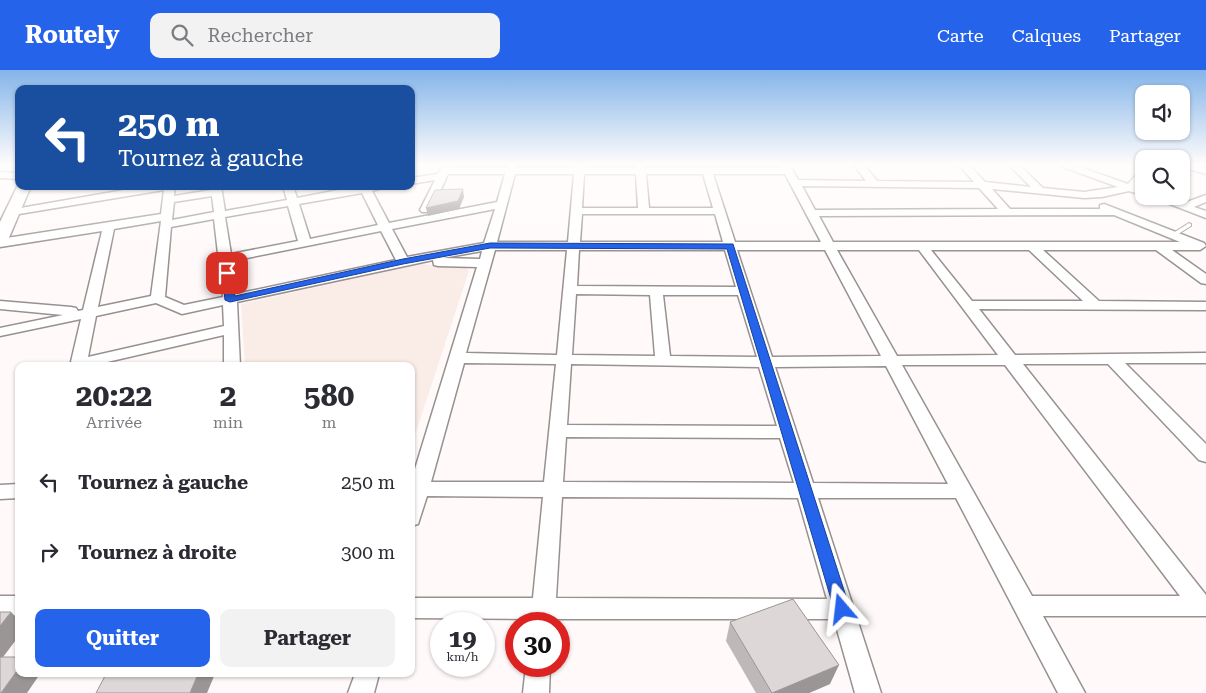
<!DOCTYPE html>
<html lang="fr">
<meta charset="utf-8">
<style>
body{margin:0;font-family:"Roboto Serif",serif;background:#f2f2f3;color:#2b2b33;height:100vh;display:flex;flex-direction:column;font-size:19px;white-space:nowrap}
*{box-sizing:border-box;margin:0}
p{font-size:16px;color:#7c7c81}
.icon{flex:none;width:28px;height:28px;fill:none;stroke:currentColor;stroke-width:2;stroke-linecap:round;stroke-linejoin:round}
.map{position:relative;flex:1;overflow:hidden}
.panel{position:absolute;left:15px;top:292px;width:400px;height:315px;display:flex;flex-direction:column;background:#fff;border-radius:10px;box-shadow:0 1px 4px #0004}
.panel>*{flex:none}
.guide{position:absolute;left:15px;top:15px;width:400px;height:105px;border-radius:10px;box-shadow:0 1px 4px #0004;background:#1a4fa0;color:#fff;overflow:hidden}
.tools{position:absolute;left:1135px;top:15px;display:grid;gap:10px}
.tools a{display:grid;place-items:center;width:55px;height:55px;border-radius:10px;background:#fff;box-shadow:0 1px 4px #0004;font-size:25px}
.speed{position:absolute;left:430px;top:542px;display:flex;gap:10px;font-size:25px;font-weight:700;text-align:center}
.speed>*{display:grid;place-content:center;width:65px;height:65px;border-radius:50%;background:#fff;box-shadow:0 1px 4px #0004;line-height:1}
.speed small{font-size:12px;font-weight:400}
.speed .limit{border:8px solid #d22;background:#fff;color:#111}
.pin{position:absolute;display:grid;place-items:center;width:42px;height:42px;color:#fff;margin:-21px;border-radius:10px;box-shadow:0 2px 8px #0006}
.me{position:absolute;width:55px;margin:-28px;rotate:343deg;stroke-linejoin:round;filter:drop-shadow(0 0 4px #0008)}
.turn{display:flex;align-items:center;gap:18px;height:105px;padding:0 20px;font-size:22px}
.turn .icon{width:65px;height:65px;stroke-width:2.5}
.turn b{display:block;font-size:35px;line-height:42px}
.eta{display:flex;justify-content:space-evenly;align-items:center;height:85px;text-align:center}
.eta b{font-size:30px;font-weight:700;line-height:35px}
.primary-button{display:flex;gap:10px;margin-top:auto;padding:10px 20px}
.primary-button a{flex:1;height:58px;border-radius:10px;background:#2563eb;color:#fff;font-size:20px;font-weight:700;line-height:58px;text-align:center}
.primary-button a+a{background:#f2f2f3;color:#2b2b33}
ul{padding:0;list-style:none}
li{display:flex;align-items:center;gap:15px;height:70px;padding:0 20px}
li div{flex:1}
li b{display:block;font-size:19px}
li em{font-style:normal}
header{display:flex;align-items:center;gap:30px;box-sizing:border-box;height:70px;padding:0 25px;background:#2563eb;color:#fff}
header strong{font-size:24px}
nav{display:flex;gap:28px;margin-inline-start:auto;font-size:18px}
.search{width:350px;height:45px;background:#f2f2f3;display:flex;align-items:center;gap:12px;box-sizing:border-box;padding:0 18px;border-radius:10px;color:#7c7c81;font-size:19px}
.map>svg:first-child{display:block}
.built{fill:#faece7}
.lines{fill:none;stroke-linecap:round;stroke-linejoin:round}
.lane-casing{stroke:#979290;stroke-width:2}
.street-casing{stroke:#979290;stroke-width:3}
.secondary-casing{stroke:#979290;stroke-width:3}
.lane{fill:#fff;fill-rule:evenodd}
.street{fill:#fff;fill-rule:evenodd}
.secondary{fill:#fff;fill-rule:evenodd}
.wall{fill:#beb9b9}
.shaded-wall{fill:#9b9696}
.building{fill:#ddd7d7;stroke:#9b9696}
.route{fill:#2563eb;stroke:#184099}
</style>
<header>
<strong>Routely</strong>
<div class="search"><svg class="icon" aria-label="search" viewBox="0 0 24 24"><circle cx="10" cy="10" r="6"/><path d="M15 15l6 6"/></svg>Rechercher</div>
<nav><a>Carte</a><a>Calques</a><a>Partager</a></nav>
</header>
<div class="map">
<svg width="1206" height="623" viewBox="0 0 1206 623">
<rect width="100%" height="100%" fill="#fffaf9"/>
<path class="built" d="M421 194 466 198 469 201 411 377V296H245L241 234Z"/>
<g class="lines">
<g class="lane-casing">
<path id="lane" d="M1189 153 1191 154V156L1175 166 1170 165Z"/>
</g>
<g class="street-casing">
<path id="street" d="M442 95H452L450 98H507L508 95H518L517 98H575V95H585V98H635V95H645V98H782L780 95H790L798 110 866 111 854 95H864L877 111 974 112 959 95H969L985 112 1031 117 1009 95H1019L1043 118 1084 122 1118 117 1063 97 1061 95H1074L1128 114 1141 99 1144 98V108L1136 117 1144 119V126L1129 121 1102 127 1084 128 992 119 1010 139H1100V135L1104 134 1204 173 1206 176 1200 180H1172L1206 204V214L1201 213 1156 180H1043L1099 231 1206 232V240L979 239 1015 285 1206 283V293H1125L1206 374V392L1199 390 1108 294H1023L1206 525V546H1043L1085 623H1058L956 428H818L881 623H855L834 549H554V554H530L531 549 411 548V528H533L543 427 427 426 418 454 411 456V412L477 197 438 196 434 195 433 190 237 232 240 296H224V265L90 296H70L81 249 0 266V258L63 245 0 239V231L71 237 76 238 78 241 83 240 102 161 0 177V169L161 144 164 120 13 145 9 144 7 142 9 140 147 116H175L174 126 211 120V116H221L225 141 287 130 283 116H293L297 128 359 116H389L372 121 389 153 497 132 505 104H448L432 140 430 142H422L420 140 435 110 411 114V108L438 104ZM515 104H574L568 172H497ZM584 104H636L638 138H582ZM646 104H703L713 138H649ZM713 104H785L821 172H735ZM802 116 979 118 998 139 815 140ZM362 123 378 155 310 169 299 134ZM212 126 214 142 172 150 174 132ZM288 136 298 171 231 184 225 147ZM495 139 484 173 407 187 392 159ZM582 144H715L723 172H580ZM1114 145 1180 172H833L819 146ZM214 149 223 227 184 235 165 227 171 157ZM161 151 151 226 98 237 114 159ZM381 161 396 190 236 224 232 191ZM495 180H567L557 285 466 283ZM579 180H725L736 217 577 216ZM737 180H825L881 286 772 287ZM837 180H919L998 285 897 286ZM931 180H1029L1083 231H972ZM482 181 480 189 443 188ZM576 224 650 225 655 286 572 285ZM663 225H738L757 287 670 286ZM156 233 182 244 223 235 224 256 88 287 96 246ZM464 293 556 294 544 412H431ZM571 294 759 297 777 356 567 355ZM902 295H1005L1180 526H1032ZM886 296 948 414 813 413 775 297ZM566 367 780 368 794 413 563 412ZM562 427 798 428 827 529 556 528Z
M1181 95H1195L1206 98V104L1182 97Z
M0 102 19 103V109L0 108Z
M1206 125V132L1194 137 1206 141V148L1149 126H1165L1184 133Z
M19 414V428L0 429V415Z
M0 526H19V546H0Z
M526 596H550L549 623H523Z
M355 604H379L374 623H348Z"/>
</g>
<g class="secondary-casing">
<path id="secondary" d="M19 113V116H31L8 170 6 174 0 175V152Z"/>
</g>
<use href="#lane" class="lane"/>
<use href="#street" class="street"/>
<use href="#secondary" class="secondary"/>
</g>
<path class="wall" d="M730 552 830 614 809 623H756L726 571Z"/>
<path class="shaded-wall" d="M463 119 464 127 459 139 428 146 426 138Z
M11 542 19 550V566L0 591V556Z
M839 595 830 614 809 623H773Z
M19 598V604H40L27 623H1Z
M198 604H215L207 623H190Z"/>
<path class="building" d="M463 119 458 131 426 138 435 120Z
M793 529 839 595 772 623 730 552Z
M0 542H11L0 556Z
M0 587H19V598L1 623H0Z
M106 604H198L190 623H96Z"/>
<linearGradient id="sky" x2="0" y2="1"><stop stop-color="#84b4e9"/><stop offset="0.52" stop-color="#fffdfc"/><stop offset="1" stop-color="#fffdfc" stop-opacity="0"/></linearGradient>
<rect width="1206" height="182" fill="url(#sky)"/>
<path class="route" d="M490 173 733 174 850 539 848 544 842 547 836 544 834 539 727 179 490 178 403 194 230 232 225 230 222 203 227 200 231 203 235 226 403 189Z"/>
</svg>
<div class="tools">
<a><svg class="icon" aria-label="sound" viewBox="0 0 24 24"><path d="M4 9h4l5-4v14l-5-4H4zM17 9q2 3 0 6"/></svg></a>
<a><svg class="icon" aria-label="search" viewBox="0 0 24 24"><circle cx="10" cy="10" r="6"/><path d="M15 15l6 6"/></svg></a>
</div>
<div class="speed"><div>19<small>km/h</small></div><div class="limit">30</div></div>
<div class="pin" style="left:227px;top:203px;background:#d93025"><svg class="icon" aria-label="arrive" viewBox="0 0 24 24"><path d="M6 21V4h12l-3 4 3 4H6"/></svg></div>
<svg class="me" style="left:842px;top:539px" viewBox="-20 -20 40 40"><path d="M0-17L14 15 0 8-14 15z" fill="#2563eb" stroke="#fff" stroke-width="4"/></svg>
<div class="guide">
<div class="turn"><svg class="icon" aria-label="left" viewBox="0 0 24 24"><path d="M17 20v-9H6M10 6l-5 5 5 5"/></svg><div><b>250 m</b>Tournez à gauche</div></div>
</div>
<section class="panel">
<div class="eta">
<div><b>20:22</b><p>Arrivée</p></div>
<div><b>2</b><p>min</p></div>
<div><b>580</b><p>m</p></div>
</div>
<ul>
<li><svg class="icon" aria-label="left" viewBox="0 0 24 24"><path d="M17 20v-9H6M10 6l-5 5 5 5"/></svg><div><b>Tournez à gauche</b></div><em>250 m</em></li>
<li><svg class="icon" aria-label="right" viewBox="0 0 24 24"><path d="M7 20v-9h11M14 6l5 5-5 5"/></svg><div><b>Tournez à droite</b></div><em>300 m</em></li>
</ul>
<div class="primary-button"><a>Quitter</a><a>Partager</a></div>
</section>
</div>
